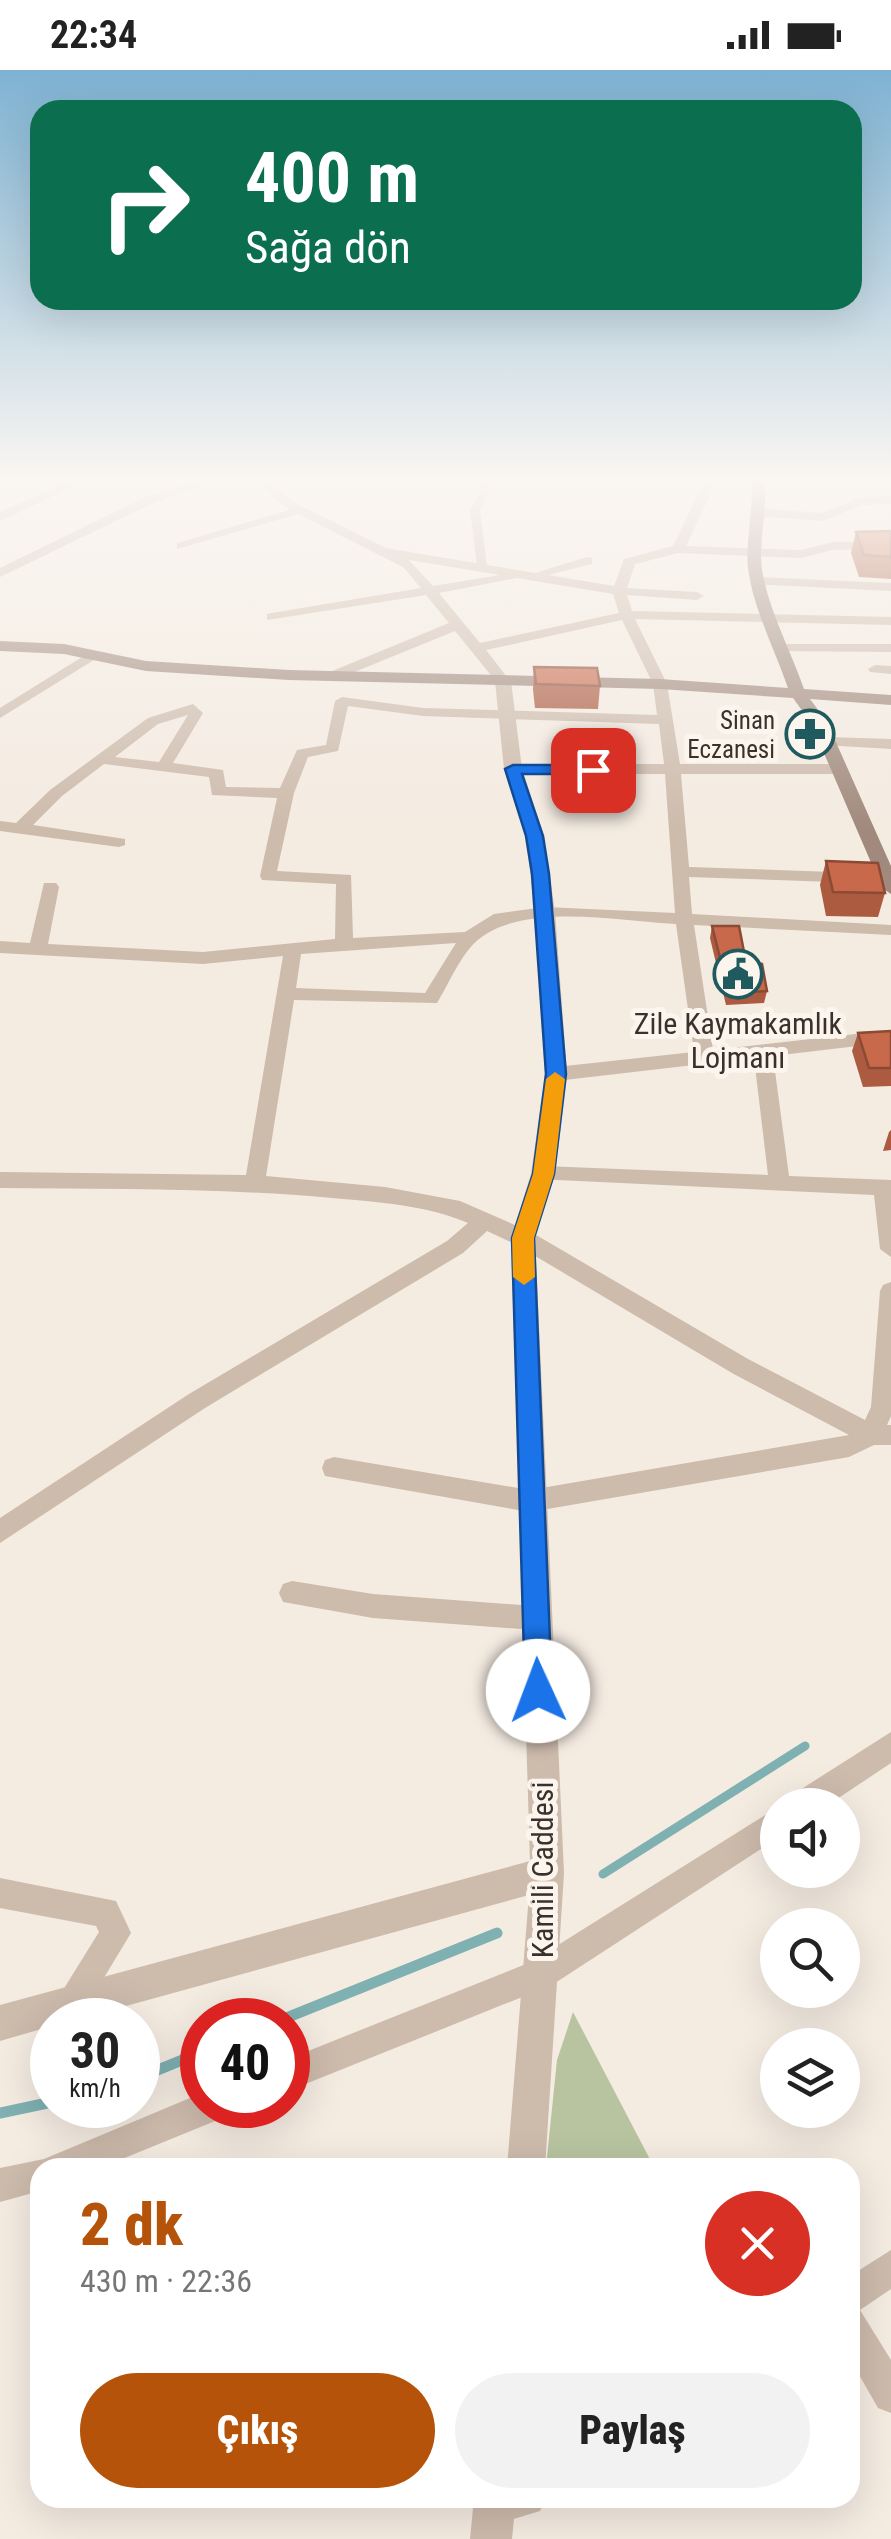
<!DOCTYPE html>
<html lang="tr">
<meta charset="utf-8">
<style>
body{margin:0;font-family:"Roboto Condensed",sans-serif;background:#f2f2f2;color:#222;height:100vh;display:flex;flex-direction:column;font-size:38px;white-space:nowrap}
*{box-sizing:border-box;margin:0}
p{font-size:32px;color:#767676}
.icon{flex:none;width:55px;height:55px;fill:none;stroke:currentColor;stroke-width:2;stroke-linecap:round;stroke-linejoin:round}
.map{position:relative;flex:1;overflow:hidden}
.side{position:absolute;left:30px;top:2088px;width:830px;height:350px;display:flex;flex-direction:column;background:#fff;border-radius:30px;box-shadow:0 10px 40px #0002}
.side>*{flex:none}
.hud{position:absolute;left:30px;top:30px;width:832px;height:210px;border-radius:30px;box-shadow:0 10px 40px #0002;background:#0b6e4f;color:#fff;overflow:hidden}
.fabs{position:absolute;left:760px;top:1718px;display:grid;gap:20px}
.fabs a{display:grid;place-items:center;width:100px;height:100px;border-radius:50%;background:#fff;box-shadow:0 10px 40px #0002;font-size:50px}
.speed{position:absolute;left:30px;top:1928px;display:flex;gap:20px;font-size:50px;font-weight:700;text-align:center}
.speed>*{display:grid;place-content:center;width:130px;height:130px;border-radius:50%;background:#fff;box-shadow:0 10px 40px #0002;line-height:1}
.speed small{font-size:25px;font-weight:400}
.speed .limit{border:15px solid #d22;background:#fff;color:#111}
.pin{position:absolute;display:grid;place-items:center;width:85px;height:85px;color:#fff;margin:-42px;border-radius:20px;box-shadow:0 5px 15px #0006}
.me{position:absolute;width:110px;margin:-55px;rotate:358deg;stroke-linejoin:round;filter:drop-shadow(0 0 8px #0008)}
.turn{display:flex;align-items:center;gap:35px;height:210px;padding:0 50px;font-size:45px}
.turn .icon{width:130px;height:130px;stroke-width:2.5}
.turn b{display:block;font-size:70px;line-height:85px}
.round{display:grid;place-items:center;flex:none;width:105px;height:105px;border-radius:52px;background:#f2f2f2}
.overview{display:flex;align-items:center;justify-content:space-between;height:170px;padding:0 50px}
h1{font-size:60px;font-weight:800;line-height:75px;color:#b45309}
.button{display:flex;gap:20px;margin-top:auto;padding:20px 50px}
.button a{flex:1;height:115px;border-radius:60px;background:#b45309;color:#fff;font-size:40px;font-weight:800;line-height:115px;text-align:center}
.button a+a{background:#f2f2f2;color:#222}
.status{display:flex;justify-content:space-between;align-items:center;height:70px;padding:0 50px;background:#fff;direction:ltr}
.status svg{height:28px;fill:currentColor}
.map>svg:first-child{display:block}
.green{fill:#b8c4a0}
.lines{fill:none;stroke-linecap:round;stroke-linejoin:round}
.stream-far1{stroke:#7fb0b2;stroke-width:9}
.stream{stroke:#7fb0b2;stroke-width:11}
.pedestrian{fill:#cdbbac;fill-rule:evenodd}
.minor{fill:#cdbbac;fill-rule:evenodd}
.tertiary{fill:#cdbbac;fill-rule:evenodd}
.secondary{fill:#a18a7d;fill-rule:evenodd}
.wall{fill:#ac5a40}
.building{fill:#c8694b;stroke:#8c4a34;stroke-width:2.5}
.route{fill:#1a73e8;stroke:#114b97;stroke-width:2.5}
.slow{fill:#f59e0b}
.labels{text-anchor:middle;dominant-baseline:central;stroke-width:10;stroke-linejoin:round;paint-order:stroke}
.far-poi-label{font-size:25px;fill:#3b302b;stroke:#fbf5ee;text-anchor:end}
.poi-label{font-size:30px;fill:#3b302b;stroke:#fbf5ee}
.street-label{font-size:30px;fill:#3b302b;stroke:#fbf5ee}
</style>
<div class="status"><b>22:34</b><svg viewBox="0 0 49 12"><path d="M0 12V9h3v3zM5 12V6h3v6zM10 12V3h3v9zM15 12V0h3v12zM26 1h20v11H26zM47 4h2v5h-2z"/></svg></div>
<div class="map">
<svg width="891" height="2469" viewBox="0 0 891 2469">
<rect width="100%" height="100%" fill="#f4ebe1"/>
<path class="green" d="M573 1942 654 2097H546L557 1990Z"/>
<g class="lines">
<path class="stream-far1" d="M603 1804 805 1676"/>
<path class="stream" d="M281 1950 497 1863
M138 2008 202 1982
M0 2043 52 2032"/>
<path class="pedestrian" d="M485 412H494L480 440 487 496 482 499 477 496 470 440Z"/>
<path class="minor" d="M67 412H84L0 451V442Z
M191 412H210L149 435 0 507V498L141 429Z
M256 412H270L295 433 386 478 535 503 587 487 592 488V494L548 505 614 516 624 489 673 476 704 412H716L686 476 801 480 833 472 891 471V479L833 480 801 488 678 483 635 494 627 518 697 522 704 526 697 530 627 525 632 541 891 547V555L635 549 667 614 680 694H839L847 699 839 704H681L689 797 891 804V814L689 807 692 844 891 855V865L694 855 713 980 891 960V972L773 986 789 1106 891 1110V1187L880 1179 874 1125 536 1109 533 1104 536 1099 543 1096 768 1105 754 988 556 1011 546 1004 556 997 694 982 676 854C619 851 525 832 479 869 461 883 449 914 437 933L294 930 266 1106 385 1117 460 1131 531 1162 748 1289 865 1350 871 1337 880 1221 883 1215 891 1212V1346L887 1355H891V1375H874L849 1387 530 1442 325 1406 322 1398 325 1390 334 1387 530 1420 849 1365 732 1303 515 1174 487 1161 463 1183 205 1338 0 1473V1448L189 1324 447 1171 468 1153C426 1135 378 1132 332 1128 222 1118 111 1119 0 1118V1102L246 1105 283 886 203 894 0 883V871L30 873 44 813H56L59 817 48 874 203 882 335 869 336 814 262 810 260 806 277 728 212 725 209 707 104 694 62 726 33 755 125 769V775L119 777 0 761V751L16 753 50 720 148 648 193 634 203 643 173 693 223 700 226 717 280 718 297 680 326 675 335 631 342 627 423 638 657 645 653 614 622 550 486 580 510 611 503 615 498 614 455 561 335 610H325V604L449 553 426 525 267 550V544L272 543 421 518 403 497 298 444 177 479V473L289 440ZM409 490 500 505 433 516ZM517 508 613 524 619 543 480 573 439 523ZM348 636 423 646 659 654 664 694H513L505 699 513 704H665L675 843 545 837 494 844 465 862 353 868 351 805 277 801 294 723 308 687 338 681ZM188 645 159 692 115 687 158 654ZM456 873 425 923 296 918 301 884Z
M891 426V434L861 435 823 451 756 446 750 442 756 438 822 443 859 428Z
M759 507 891 513V521L754 514 752 511Z
M782 574H891V582L777 581V575Z
M90 582 102 585 0 648V638Z
M875 595 891 596V604L870 602 868 599Z
M828 667 891 669V679L823 675V669Z
M292 1511 373 1524 535 1536 544 1539 548 1548 544 1557 535 1560 373 1548 283 1532 279 1523 283 1514Z
M891 1662V1693L828 1735H787L792 1725Z
M778 1737V1768L552 1915 288 2021V1989L531 1892Z
M0 1808 116 1831 131 1863 82 1944 71 1949 60 1944 55 1933 99 1862 96 1856 0 1838Z
M202 2023V2035H229L225 2047 100 2098H40V2121L0 2132V2098L44 2089Z
M891 2180V2219L860 2240 891 2290V2343L878 2338 850 2289V2206Z
M478 2428H546L540 2441 494 2455 481 2449 475 2436Z"/>
<path class="tertiary" d="M503 606 511 611 522 699 544 766 555 842 567 1004 555 1104 535 1168 564 1803 545 2098H507L529 1825 75 1950H52V1956L0 1971V1935L530 1791 511 1168 531 1104 545 1004 535 842 526 766 504 699 495 611Z
M474 2428H516L512 2469H470Z"/>
<path class="secondary" d="M751 412H764C769 426 758 475 762 499 768 539 791 581 804 619L891 625V635L810 629 827 652 891 796V824L882 818 811 653 793 628 660 619 289 610 146 601 64 584 0 581V571L64 574 146 591 289 600 660 609 788 618C775 580 753 538 748 498 745 475 755 426 751 412Z"/>
</g>
<path class="wall" d="M891 461V509L859 507 851 483 856 462Z
M534 597 600 616 598 639 535 638 533 620Z
M826 791 885 823 878 847 826 846 820 815Z
M712 856 746 892 767 921 764 933 726 935 710 868Z
M891 961V1016L863 1017 852 981 858 963Z
M891 1060V1080L883 1081 889 1062Z"/>
<path class="building" d="M891 461V487L864 485 856 462Z
M534 597 597 598 600 616 536 614Z
M826 791 878 793 885 823 833 822Z
M712 856H739L746 892 762 894 767 921 729 923Z
M891 961V998H869L858 963Z"/>
<linearGradient id="sky" x2="0" y2="1"><stop stop-color="#7eb2d2"/><stop offset="0.54" stop-color="#faf6f2"/><stop offset="1" stop-color="#faf6f2" stop-opacity="0"/></linearGradient>
<rect width="891" height="758" fill="url(#sky)"/>
<path class="route" d="M513 695H593L601 700 593 704H522L543 766 549 804 566 1004 554 1104 534 1168 552 1621 548 1630 538 1634 529 1630 525 1621 512 1168 533 1104 546 1004 532 804 526 766 505 699Z"/>
<path class="slow" d="M555 1002 565 1009 554 1104 534 1168 535 1207 524 1215 513 1207 512 1168 533 1104 546 1009Z"/>
<defs>
<g id="pharmacy-ring" transform="scale(2.5)"><circle r="9.5" fill="#fbf5ee" stroke="#1f5a5e" stroke-width="1.5"/><path d="M-2-6h4v4h4v4h-4v4h-4v-4h-4v-4h4Z" fill="#1f5a5e"/></g>
<g id="civic-ring" transform="scale(2.5)"><circle r="9.5" fill="#fbf5ee" stroke="#1f5a5e" stroke-width="1.5"/><path d="M-.6-6.5H3V-4.5H.6V-3L4-1V1h2V6H-6V1h2V-1L-.6-3ZM-1.2 2.5V6h2.4V2.5Z" fill="#1f5a5e"/></g>
</defs>
<g fill-rule="evenodd">
<use href="#pharmacy-ring" x="810" y="664"/>
<use href="#civic-ring" x="738" y="904"/>
</g>
<g class="labels">
<g class="far-poi-label">
<text x="775" y="650">Sinan<tspan x="775" dy="29">Eczanesi</tspan></text>
</g>
<g class="poi-label">
<text x="738" y="953">Zile Kaymakamlık<tspan x="738" dy="34">Lojmanı</tspan></text>
</g>
<g class="street-label">
<text transform="translate(542 1800) rotate(-90)">Kamili Caddesi</text>
</g>
</g>
</svg>
<div class="fabs">
<a><svg class="icon" aria-label="sound" viewBox="0 0 24 24"><path d="M4 9h4l5-4v14l-5-4H4zM17 9q2 3 0 6"/></svg></a>
<a><svg class="icon" aria-label="search" viewBox="0 0 24 24"><circle cx="10" cy="10" r="6"/><path d="M15 15l6 6"/></svg></a>
<a><svg class="icon" aria-label="layers" viewBox="0 0 24 24"><path d="M12 4l9 5-9 5-9-5zM3 14l9 5 9-5"/></svg></a>
</div>
<div class="speed"><div>30<small>km/h</small></div><div class="limit">40</div></div>
<div class="pin" style="left:593px;top:700px;background:#d93025"><svg class="icon" aria-label="arrive" viewBox="0 0 24 24"><path d="M6 21V4h12l-3 4 3 4H6"/></svg></div>
<svg class="me" style="left:538px;top:1621px" viewBox="-20 -20 40 40"><circle r="19" fill="#fff"/><path d="M0-13L10 11 0 6-10 11z" fill="#1a73e8"/></svg>
<div class="hud">
<div class="turn"><svg class="icon" aria-label="right" viewBox="0 0 24 24"><path d="M7 20v-9h11M14 6l5 5-5 5"/></svg><div><b>400 m</b>Sağa dön</div></div>
</div>
<section class="side">
<div class="overview"><div><h1>2 dk</h1><p>430 m · 22:36</p></div><a class="round" style="background:#d93025;color:#fff"><svg class="icon" aria-label="close" viewBox="0 0 24 24"><path d="M6 6l12 12M18 6L6 18"/></svg></a></div>
<div class="button"><a>Çıkış</a><a>Paylaş</a></div>
</section>
</div>
